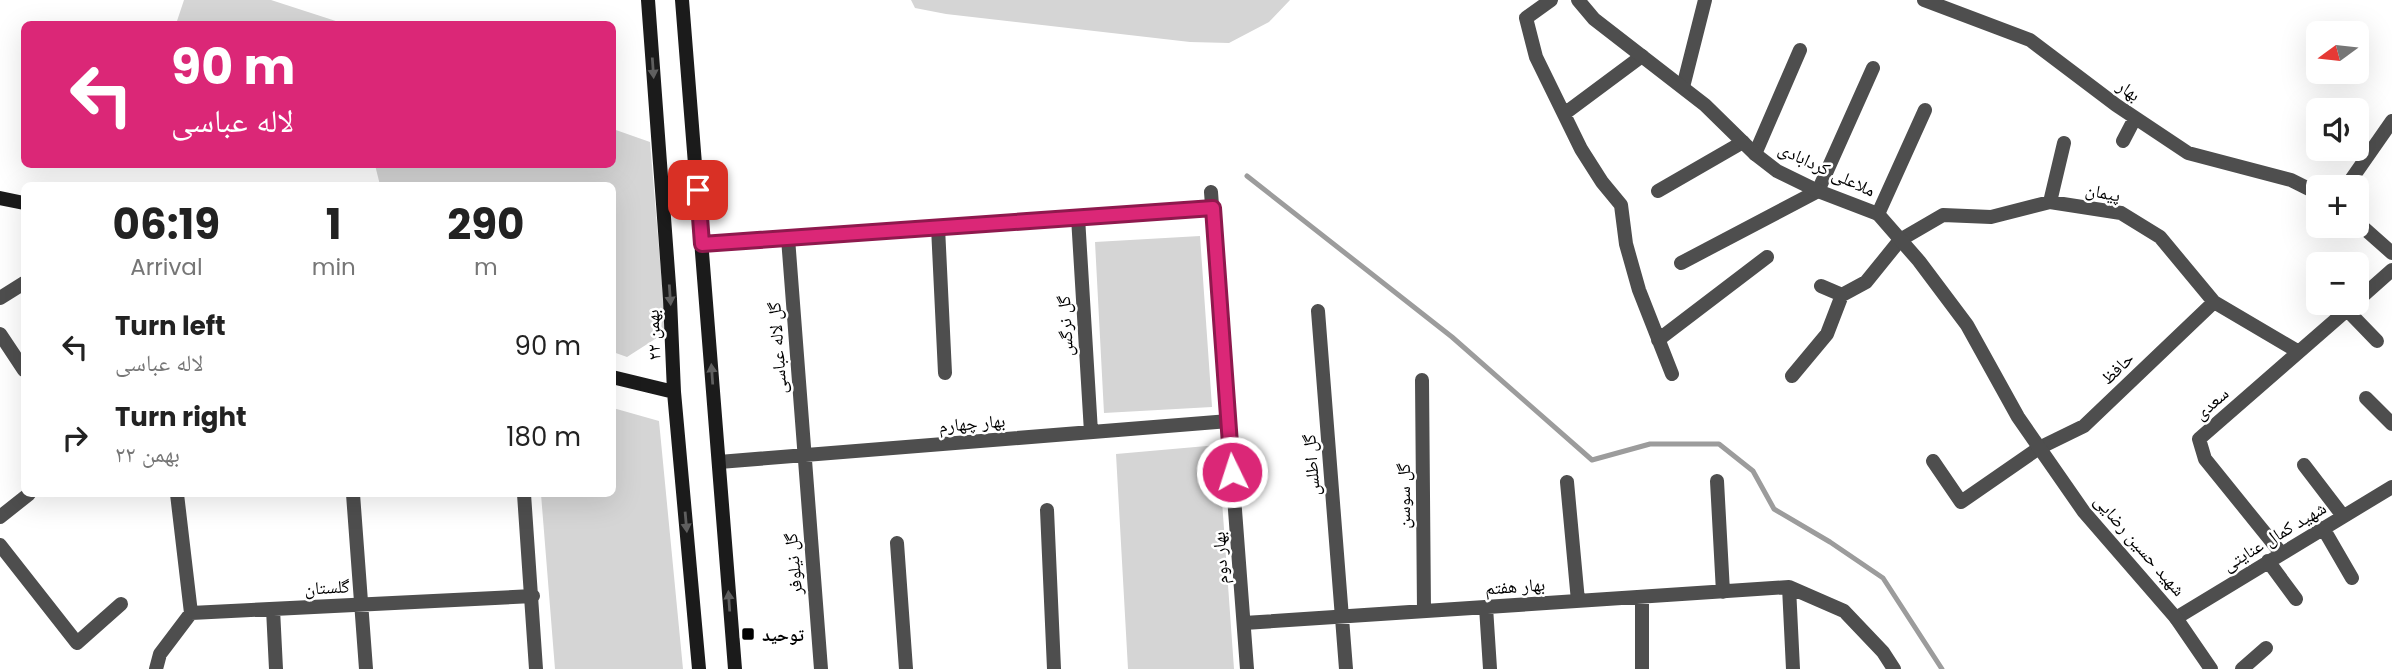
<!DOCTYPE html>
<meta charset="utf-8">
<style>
body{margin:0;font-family:Poppins,"Noto Naskh Arabic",sans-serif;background:#f6f6f6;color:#222;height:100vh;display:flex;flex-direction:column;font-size:26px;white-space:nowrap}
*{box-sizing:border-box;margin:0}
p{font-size:23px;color:#767676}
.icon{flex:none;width:38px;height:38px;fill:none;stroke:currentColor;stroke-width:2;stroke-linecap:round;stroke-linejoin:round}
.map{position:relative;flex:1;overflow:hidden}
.sheet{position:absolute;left:21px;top:182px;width:595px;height:315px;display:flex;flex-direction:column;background:#fff;border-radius:10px;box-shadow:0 7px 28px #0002}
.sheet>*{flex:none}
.guide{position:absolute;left:21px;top:21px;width:595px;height:147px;border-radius:10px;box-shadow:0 7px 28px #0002;background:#db2777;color:#fff;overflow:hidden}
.needle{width:46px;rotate:255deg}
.buttons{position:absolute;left:2306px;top:21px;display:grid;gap:14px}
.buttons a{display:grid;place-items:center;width:63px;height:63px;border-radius:10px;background:#fff;box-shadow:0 7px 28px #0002;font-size:35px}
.pin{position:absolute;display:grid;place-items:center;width:60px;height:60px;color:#fff;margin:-30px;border-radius:14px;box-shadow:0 4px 10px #0006}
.me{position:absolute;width:77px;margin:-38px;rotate:356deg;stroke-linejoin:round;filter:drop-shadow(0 0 5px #0008)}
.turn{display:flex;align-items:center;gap:24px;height:147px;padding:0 35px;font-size:32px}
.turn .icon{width:91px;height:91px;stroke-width:2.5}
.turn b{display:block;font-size:49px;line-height:60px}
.eta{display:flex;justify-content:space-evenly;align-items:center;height:119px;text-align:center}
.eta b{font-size:42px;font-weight:700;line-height:49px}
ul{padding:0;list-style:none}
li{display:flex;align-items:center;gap:21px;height:91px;padding:0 35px}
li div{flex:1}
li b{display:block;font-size:26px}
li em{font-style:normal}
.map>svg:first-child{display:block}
.green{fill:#d5d5d5}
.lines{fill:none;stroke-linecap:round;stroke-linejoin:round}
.stream{stroke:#9c9c9c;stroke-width:5}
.minor{stroke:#4e4e4e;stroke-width:14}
.tertiary{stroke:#4e4e4e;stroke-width:14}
.secondary{stroke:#1b1b1b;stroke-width:14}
.oneway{fill:#5f5f5f}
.route-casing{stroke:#8e194d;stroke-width:18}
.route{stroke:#db2777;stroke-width:12}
.poi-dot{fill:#000;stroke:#fff;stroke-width:2.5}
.labels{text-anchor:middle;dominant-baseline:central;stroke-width:5;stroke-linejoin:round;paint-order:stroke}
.street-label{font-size:18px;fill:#000;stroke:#fff}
.poi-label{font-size:18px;font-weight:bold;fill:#000;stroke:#fff;text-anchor:start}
</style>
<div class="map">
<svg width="2392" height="669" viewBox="0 0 2392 669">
<rect width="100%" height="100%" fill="#fff"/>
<path class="green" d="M184 0H271L345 24H176Z
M911 0H1290L1269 22 1229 43 1190 42 946 14 915 8Z
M613 129 650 142 666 332 627 357 613 352 612 186 380 185 375 165 612 164Z
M1200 236 1212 407 1104 413 1095 242Z
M613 408 659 421 683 669H555L541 494H612Z
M1218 445 1234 669H1128L1116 454Z"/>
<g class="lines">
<path class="stream" d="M1247 176 1452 337 1592 460 1650 444H1719L1753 471 1774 509 1830 542 1883 578 1942 669"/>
<path class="minor" d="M1551 0 1526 18 1536 57 1581 149 1602 182 1621 205 1626 244 1639 290 1672 374
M1924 0 2030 40 2116 105 2188 153 2291 180 2319 194
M1683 87 1705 0
M1564 114 1642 56
M2123 141 2135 118
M1755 154 1800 50
M2346 187 2392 121
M1658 191 1743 142
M2050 202 2064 143
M1878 214 1925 110
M1078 217 1091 432
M2357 222 2392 253
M938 227 945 373
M788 238 821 669
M702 244 1213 208
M1681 263 1818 191 1873 68
M1821 286 1842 295
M0 298 24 283
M2357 301 2392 270
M2347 310 2377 341
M1318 311 1346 669
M0 334 24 370
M1658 340 1767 257
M1792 376 1827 334 1842 295 1866 282 1900 240 1943 215 1991 217 2050 202 2121 213 2160 237 2214 302 2299 352
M1422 380 1424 611
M2366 398 2392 424
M1933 461 1961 502 2039 448 2084 426 2214 302
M719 462 1229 421
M2304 465 2343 516
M1717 481 1723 592
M1567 482 1578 601
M177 494 191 613
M353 494 366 669
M524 494 536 669
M1047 510 1054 669
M0 517 29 494
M2323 528 2352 578
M897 543 906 669
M0 545 77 643 121 604
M2281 553 2205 459 2199 439 2355 303
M2268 561 2296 599
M1789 587 1793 669
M1642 597V669
M1486 607 1490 669
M273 609 276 669
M2176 618 2392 487
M1244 623 1789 587 1844 611 1883 652 1894 669
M156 669 160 654 191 613 533 596
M2242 669 2266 648"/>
<path class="tertiary" d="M1578 0 1594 19 1705 105 1755 154 1777 171 1818 191 1878 214 1919 261 1967 325 2018 417 2084 512 2176 618 2211 669
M1211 192 1247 669"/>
<path class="secondary" d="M648 0 670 299 674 392 699 669
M682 0 735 669
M0 198 24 203
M612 377 674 392"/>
</g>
<defs><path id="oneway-solid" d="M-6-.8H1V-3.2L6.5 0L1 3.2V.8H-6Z" transform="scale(1.75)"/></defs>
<g class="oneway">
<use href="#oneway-solid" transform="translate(653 68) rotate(86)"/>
<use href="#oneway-solid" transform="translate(670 295) rotate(86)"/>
<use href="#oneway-solid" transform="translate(712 374) rotate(-94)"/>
<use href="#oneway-solid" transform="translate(686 522) rotate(85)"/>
<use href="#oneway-solid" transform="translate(729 601) rotate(-94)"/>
</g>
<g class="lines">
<g class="route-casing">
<path id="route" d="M698 190 702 244 1213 208 1232 472"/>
</g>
<use href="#route" class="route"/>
</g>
<rect class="poi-dot" x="741" y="627" width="14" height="14" rx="3.5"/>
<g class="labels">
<g class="street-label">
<text transform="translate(2129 90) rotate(35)">بهار</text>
<text transform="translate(1827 169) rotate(25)">ملاعلی کردابادی</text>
<text transform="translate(2103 192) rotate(11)">پیمان</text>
<text transform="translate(1065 326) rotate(-93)">گل نرگس</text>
<text transform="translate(653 335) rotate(-92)">۲۲ بهمن</text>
<text transform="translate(777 348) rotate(-94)">گل لاله عباسی</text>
<text transform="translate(2117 368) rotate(-44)">حافظ</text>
<text transform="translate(2211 403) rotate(-41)">سعدی</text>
<text transform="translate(972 423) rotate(-5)">بهار چهارم</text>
<text transform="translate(1311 465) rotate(-94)">گل اطلس</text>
<text transform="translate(1403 496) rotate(-90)">گل سوسن</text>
<text transform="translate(2274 536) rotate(-31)">شهید کمال عنایتی</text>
<text transform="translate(2140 545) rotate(49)">شهید حسین رضایی</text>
<text transform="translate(1220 558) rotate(-94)">بهار دوم</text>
<text transform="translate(793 564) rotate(-95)">گل نیلوفر</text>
<text transform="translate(1515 586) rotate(-4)">بهار هفتم</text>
<text transform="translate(327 587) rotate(-3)">گلستان</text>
</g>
<g class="poi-label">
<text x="762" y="634">توحید</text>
</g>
</g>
</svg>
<div class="buttons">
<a><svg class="needle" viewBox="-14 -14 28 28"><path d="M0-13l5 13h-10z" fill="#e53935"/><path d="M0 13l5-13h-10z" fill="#767676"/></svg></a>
<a><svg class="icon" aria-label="sound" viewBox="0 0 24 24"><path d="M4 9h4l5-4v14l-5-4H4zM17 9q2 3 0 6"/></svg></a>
<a>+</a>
<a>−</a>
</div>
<div class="pin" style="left:698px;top:190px;background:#d93025"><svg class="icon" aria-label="arrive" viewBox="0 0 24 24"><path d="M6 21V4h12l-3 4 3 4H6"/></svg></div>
<svg class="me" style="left:1232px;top:472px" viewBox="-20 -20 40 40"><circle r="17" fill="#db2777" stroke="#fff" stroke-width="3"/><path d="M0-11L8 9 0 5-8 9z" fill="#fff"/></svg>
<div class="guide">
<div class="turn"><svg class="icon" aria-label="left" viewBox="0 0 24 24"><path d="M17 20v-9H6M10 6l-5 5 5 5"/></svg><div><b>90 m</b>لاله عباسی</div></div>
</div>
<section class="sheet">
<div class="eta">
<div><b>06:19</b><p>Arrival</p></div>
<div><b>1</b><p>min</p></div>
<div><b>290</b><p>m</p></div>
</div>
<ul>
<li><svg class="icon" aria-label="left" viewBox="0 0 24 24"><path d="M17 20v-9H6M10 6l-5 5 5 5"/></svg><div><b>Turn left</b><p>لاله عباسی</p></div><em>90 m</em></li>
<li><svg class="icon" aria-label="right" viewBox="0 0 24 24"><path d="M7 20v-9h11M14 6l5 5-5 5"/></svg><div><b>Turn right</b><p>۲۲ بهمن</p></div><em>180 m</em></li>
</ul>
</section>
</div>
